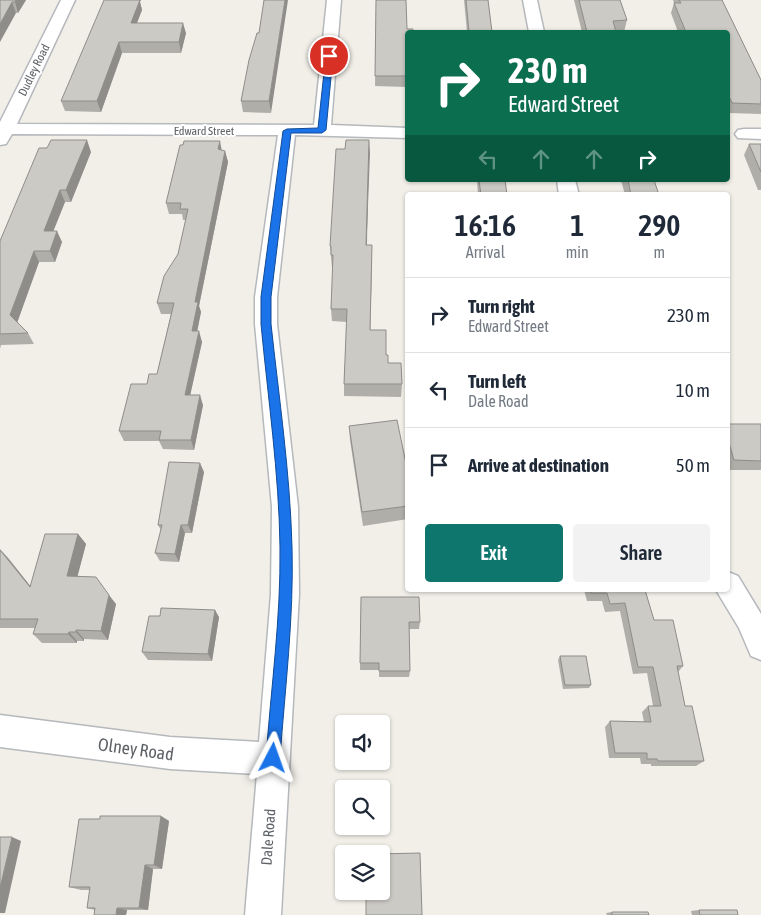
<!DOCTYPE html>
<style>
body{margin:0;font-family:"Asap Condensed",sans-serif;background:#f2f2f3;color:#1f2937;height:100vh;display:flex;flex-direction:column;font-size:19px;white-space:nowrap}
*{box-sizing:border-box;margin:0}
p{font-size:16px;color:#747a83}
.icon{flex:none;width:28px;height:28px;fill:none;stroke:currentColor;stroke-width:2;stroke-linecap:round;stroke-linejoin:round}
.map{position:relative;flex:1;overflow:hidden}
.details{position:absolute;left:405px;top:192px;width:325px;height:400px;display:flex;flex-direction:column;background:#fff;border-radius:5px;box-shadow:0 1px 4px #0004}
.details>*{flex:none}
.banner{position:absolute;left:405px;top:30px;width:325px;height:152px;border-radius:5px;box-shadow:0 1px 4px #0004;background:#0b6e4f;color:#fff;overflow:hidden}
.fabs{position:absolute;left:335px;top:715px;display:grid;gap:10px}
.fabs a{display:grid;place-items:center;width:55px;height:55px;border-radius:5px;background:#fff;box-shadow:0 1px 4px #0004;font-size:25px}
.pin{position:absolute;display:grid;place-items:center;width:42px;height:42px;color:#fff;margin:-21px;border:2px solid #fff;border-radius:50%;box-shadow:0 1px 5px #0007}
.me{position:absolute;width:55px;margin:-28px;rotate:4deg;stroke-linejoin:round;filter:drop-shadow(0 0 4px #0008)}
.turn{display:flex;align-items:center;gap:18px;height:105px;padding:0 20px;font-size:22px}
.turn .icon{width:65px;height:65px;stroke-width:2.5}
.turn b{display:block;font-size:35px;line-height:42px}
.lanes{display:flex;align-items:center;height:48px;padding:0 20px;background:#0003;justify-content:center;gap:25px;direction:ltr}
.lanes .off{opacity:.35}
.eta{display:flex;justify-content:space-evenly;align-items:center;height:85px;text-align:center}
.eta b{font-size:30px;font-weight:600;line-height:35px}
.button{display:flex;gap:10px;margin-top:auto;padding:10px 20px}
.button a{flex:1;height:58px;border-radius:5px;background:#0f766e;color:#fff;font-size:20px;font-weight:600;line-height:58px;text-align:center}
.button a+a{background:#f2f2f3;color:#1f2937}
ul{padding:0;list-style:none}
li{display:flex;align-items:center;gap:15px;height:75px;padding:0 20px;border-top:1px solid #e0e1e3}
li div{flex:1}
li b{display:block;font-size:19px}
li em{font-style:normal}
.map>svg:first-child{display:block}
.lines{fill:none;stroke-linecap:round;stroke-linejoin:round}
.street-casing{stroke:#b5b8bc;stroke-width:3}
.street{fill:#fff;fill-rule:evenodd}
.wall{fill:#afaea9}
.shaded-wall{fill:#8f8d8a}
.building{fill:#cccac5;stroke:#8f8d8a}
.route{fill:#1a73e8;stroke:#114b97}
.labels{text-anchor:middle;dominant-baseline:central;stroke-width:4;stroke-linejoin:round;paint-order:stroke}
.far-street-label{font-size:12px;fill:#5f6368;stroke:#fff}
.street-label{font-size:15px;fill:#5f6368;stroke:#fff}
.near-street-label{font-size:18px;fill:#5f6368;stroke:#fff}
</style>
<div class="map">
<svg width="761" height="915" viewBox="0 0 761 915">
<rect width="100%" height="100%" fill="#f1efe8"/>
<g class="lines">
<g class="street-casing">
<path id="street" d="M61 0H75L17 124 314 125 327 0H341L331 125 408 128V138L295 135 277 297V324L298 507 299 594 281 915H245L257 774 170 769 0 747V715L170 737 259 742 271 594 272 507 255 324V297L278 135 12 134 6 144 0 145V122Z
M523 0H537L544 32H529Z
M744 129H761V139L738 138 735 134 738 130Z
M557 180H575L579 195H559Z
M728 572 738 576 761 614V660L751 656 739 628 716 590H728Z"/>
</g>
<use href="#street" class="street"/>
</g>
<path class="wall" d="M0 0H26L18 13H16Z
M264 0 271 113 243 112 241 101 259 33Z
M376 0 408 32V95H406V87L375 86Z
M464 0H488L492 32H467Z
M574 0H620L627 20 624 32H582Z
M673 0H722L761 80V114L728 113V32H678L671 13 674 3Z
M140 2 142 10 137 23 186 33 181 53H122L101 112 65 111 61 101Z
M369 140 367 245 372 258 370 330 386 355 388 363 402 384 401 397 344 396V384L347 322 332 321 331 309 333 268H332L330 246 345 149Z
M749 144H761V190H758L744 155Z
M47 148 91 152 71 202H65L53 231 62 242 55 262H39L17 322 28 333 34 344 1 345 0 349V241Z
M221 150 225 151 228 162 199 306 201 312 197 331 202 342 190 395 203 405 194 450 163 449 159 441H124L119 431 147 384 157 374 171 314H161L157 303 178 254 186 220H183L182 214H169L166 203Z
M477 180H505L507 195H478Z
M621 180H654L659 195H625Z
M728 424H761V470H728Z
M349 426 408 473V519L363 526 350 440Z
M204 472 192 533H185L179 562 160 561 155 553 161 530 158 525Z
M78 534 86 544 77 576 116 604 108 640 84 639V641H77V643H42L33 634 35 628H0V549L30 586Z
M584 590H645L654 620 683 666 678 672 685 706 704 761 696 766H651V764H641L640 758H609L605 727 610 721 644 722 642 712 648 706H653L647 673 633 674 620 611 605 612 602 601H587Z
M361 597 420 622 419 629H409L410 671 409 677H379V670H360Z
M219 617 212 661 148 660 142 652Z
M560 656 591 685 589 688 563 689 558 660Z
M161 816 169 821 162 869H153L148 910H127L126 915H94L95 910 87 908 90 890H81L69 887Z
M699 910 738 915H692L691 911Z
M612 912 649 915H607L606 913Z"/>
<path class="shaded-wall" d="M16 0H26L18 13 15 2Z
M134 0H141L140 2 142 10 133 33 131 23Z
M285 0H288L271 113 269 101Z
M12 2 16 13 0 42V24Z
M183 23 186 33 181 53 179 42Z
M119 42 122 53 101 112 97 101Z
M87 140 91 152 71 202 66 190Z
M369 140 370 153 366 258V245Z
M220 141 222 152 218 149Z
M225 151 228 162 199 306 201 312 195 342 192 331 195 302Z
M60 190 65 202 49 242 44 231Z
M57 231 62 242 55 262 50 251Z
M372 245V258L370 343V330Z
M34 251 39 262 16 326 10 315Z
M199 331 202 342 188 405 185 395Z
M200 395 203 405 194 450 191 440Z
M200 463 204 472 192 533 188 525Z
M181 525 185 533 179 562 175 554Z
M78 534 86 544 75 586 67 576Z
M0 549 9 559 39 597 30 587Z
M109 595 116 604 108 640 101 631Z
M215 610 219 617 212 661 208 654Z
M76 630 84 639V641L76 632Z
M69 632 77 641V643L68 634Z
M161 816 169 821 162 869 154 865Z
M12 837 21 841 5 913H0V888Z
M145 865 153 869 148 910 139 908Z
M117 908 127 910 126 915H116Z"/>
<path class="building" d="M0 0H16L15 2H12L0 24Z
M104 0H140L131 23H183L179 42H119L97 101H61Z
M264 0H285L269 101H241L249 60 257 33H259Z
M376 0H406L407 29H413V32H408V84H407V76H375Z
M466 0H488L492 32H469Z
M579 0H620L627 20 613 21 616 32H587Z
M679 0H722L761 80V104L732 103 728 94V32H686L674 3H681Z
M51 140H87L66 190H60L44 231H57L50 251H34L10 315 28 333 0 334V241L39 148H47Z
M346 140H369L366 245H372L370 330H386V355H388V363H401L402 384H344L347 309H331L333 255H331V246H330L336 149H345Z
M184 141H220L218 149 225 151 195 302H198L192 331H199L185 395H200L191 440H159L161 431H119L131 384H147L149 374H157L174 303H157L164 276 178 254 188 209H180L181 203H166L180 145H183Z
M749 144H761V172Z
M479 180H505L507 195H481Z
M628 180H654L659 195H631Z
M397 420 408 473V506L362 512 349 426Z
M728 424H761V461L734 460 729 443H728Z
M169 462 200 463 188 525H181L175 554 155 553 162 525H158Z
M45 534H78L67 576 96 577 109 595 101 631 76 630V632H69L68 634H33L38 619H0V550L30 587Z
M591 590H645L654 620H673L683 666H677L685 706H692L704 761H658L657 759H647V753H615L610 721 651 722 648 706H661L653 667H638L625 603 610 604 607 593H591Z
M361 597H419L420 622H409L410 671H379V663H360Z
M161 608 215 610 208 654 142 652 149 616H160Z
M560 656H586L591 685H565Z
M100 816H161L154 865H145L139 908H117L116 915H94L95 908H87L90 887H69L79 819H100Z
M0 837H12L0 888Z
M420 853 422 915H366V891H381V854H376Z
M699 910H737L738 915H700Z
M612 912H648L649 915H612Z"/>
<path class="route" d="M326 54 333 56 326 130 322 133H291L271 297V324C279 398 290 472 292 547 294 617 285 688 280 758L278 763 273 765 268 763 266 758C271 688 281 617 280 547 279 473 268 398 261 324V297L283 131 287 129 318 128Z"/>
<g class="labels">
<g class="far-street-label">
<text transform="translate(34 70) rotate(-64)">Dudley Road</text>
<text x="204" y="131">Edward Street</text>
</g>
<g class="street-label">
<text transform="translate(268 837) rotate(-86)">Dale Road</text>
</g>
<g class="near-street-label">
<text transform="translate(136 749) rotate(8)">Olney Road</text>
</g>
</g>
</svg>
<div class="fabs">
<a><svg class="icon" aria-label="sound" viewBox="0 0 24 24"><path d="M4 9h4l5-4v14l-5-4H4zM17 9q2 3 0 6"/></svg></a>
<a><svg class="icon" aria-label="search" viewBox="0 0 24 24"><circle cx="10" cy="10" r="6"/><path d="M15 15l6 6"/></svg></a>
<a><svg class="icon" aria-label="layers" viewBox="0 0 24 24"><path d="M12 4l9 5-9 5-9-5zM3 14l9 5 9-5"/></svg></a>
</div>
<div class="pin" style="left:329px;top:56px;background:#d93025"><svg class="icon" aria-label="arrive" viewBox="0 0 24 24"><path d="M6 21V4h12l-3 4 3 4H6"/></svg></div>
<svg class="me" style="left:273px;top:758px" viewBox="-20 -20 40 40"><path d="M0-17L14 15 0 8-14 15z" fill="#1a73e8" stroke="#fff" stroke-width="4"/></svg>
<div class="banner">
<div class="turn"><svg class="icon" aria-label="right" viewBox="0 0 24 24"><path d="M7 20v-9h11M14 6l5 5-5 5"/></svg><div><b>230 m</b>Edward Street</div></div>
<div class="lanes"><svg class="icon off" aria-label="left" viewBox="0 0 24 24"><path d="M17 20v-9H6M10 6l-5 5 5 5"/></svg><svg class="icon off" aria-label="ahead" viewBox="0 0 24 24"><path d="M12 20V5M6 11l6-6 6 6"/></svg><svg class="icon off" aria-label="ahead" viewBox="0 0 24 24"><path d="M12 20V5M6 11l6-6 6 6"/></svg><svg class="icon" aria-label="right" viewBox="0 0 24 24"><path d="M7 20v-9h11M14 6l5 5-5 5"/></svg></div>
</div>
<section class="details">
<div class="eta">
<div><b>16:16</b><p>Arrival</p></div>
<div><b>1</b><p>min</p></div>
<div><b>290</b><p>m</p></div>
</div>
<ul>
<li><svg class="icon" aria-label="right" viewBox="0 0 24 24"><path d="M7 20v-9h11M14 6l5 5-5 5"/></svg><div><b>Turn right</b><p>Edward Street</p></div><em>230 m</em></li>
<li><svg class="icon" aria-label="left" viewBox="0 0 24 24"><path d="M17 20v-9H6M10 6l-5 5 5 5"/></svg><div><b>Turn left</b><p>Dale Road</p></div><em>10 m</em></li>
<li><svg class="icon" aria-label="arrive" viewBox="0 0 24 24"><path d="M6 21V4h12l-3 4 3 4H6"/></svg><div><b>Arrive at destination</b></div><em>50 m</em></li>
</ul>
<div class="button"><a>Exit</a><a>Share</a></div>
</section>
</div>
